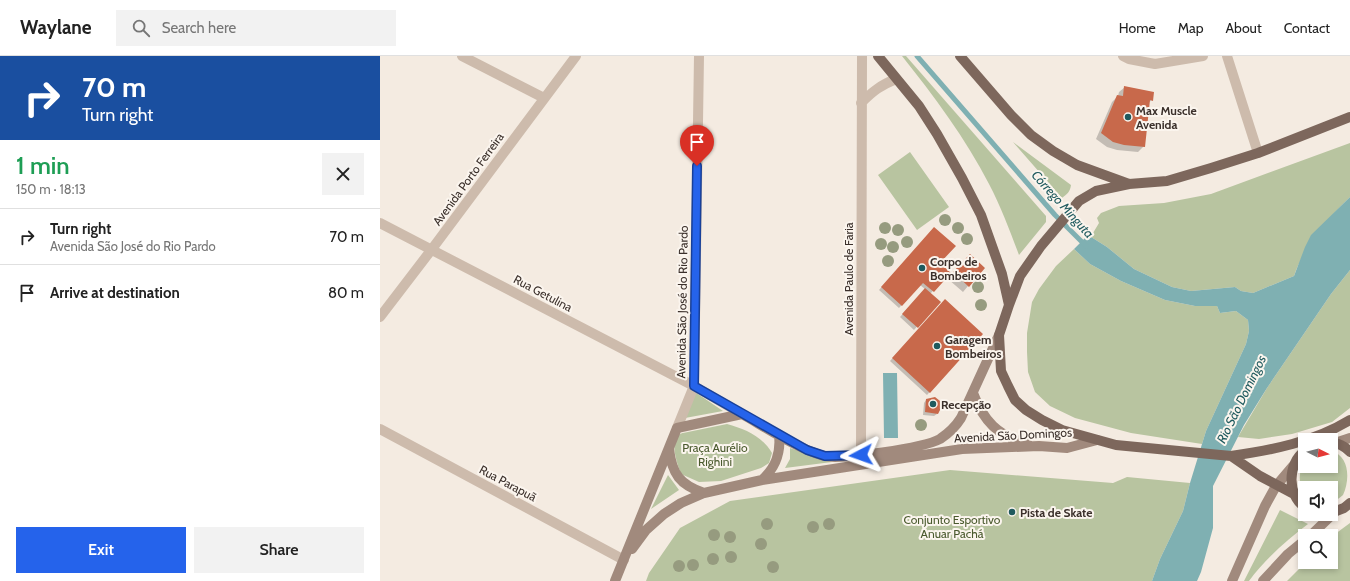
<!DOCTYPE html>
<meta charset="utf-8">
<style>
body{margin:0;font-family:Cabin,sans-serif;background:#f2f2f2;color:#222;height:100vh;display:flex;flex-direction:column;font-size:15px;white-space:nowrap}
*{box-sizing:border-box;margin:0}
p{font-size:13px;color:#767676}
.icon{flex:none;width:22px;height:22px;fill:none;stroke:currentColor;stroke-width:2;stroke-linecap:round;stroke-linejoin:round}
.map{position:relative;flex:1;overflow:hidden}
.details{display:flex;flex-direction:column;background:#fff;width:380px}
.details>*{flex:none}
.top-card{background:#1a4fa0;color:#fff;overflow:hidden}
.needle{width:26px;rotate:96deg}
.buttons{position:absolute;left:918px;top:377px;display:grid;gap:8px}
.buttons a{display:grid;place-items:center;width:40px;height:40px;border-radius:0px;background:#fff;box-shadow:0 2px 6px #0003;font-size:20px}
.pin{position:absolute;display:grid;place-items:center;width:34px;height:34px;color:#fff;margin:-41px -17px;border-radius:50% 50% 50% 0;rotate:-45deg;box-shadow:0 0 4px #0007}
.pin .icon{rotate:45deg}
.me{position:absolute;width:44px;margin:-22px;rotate:266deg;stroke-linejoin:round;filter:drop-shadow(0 0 3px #0008)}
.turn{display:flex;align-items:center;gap:14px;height:84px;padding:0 16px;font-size:18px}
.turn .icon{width:52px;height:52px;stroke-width:2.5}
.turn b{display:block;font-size:28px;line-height:34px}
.round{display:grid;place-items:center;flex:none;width:42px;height:42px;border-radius:0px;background:#f2f2f2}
.head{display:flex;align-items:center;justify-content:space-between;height:68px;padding:0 16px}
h1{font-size:24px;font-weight:600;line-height:30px;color:#1e9e55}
.action{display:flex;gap:8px;margin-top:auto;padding:8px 16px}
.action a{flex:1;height:46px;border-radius:0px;background:#2563eb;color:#fff;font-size:16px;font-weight:600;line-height:46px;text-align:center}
.action a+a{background:#f2f2f2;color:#222}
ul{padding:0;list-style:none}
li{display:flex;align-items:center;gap:12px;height:56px;padding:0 16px;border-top:1px solid #e0e0e0}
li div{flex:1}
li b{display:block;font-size:15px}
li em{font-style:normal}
header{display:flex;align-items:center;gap:24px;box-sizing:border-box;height:56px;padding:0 20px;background:#fff;border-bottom:1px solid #e0e0e0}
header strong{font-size:19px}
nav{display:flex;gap:22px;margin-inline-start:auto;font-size:14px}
.search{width:280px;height:36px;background:#f2f2f2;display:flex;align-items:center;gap:10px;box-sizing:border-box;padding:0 14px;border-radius:0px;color:#767676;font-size:15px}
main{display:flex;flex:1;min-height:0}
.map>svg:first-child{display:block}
.green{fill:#b8c4a0}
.water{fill:#7fb0b2}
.shadow{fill:#0003}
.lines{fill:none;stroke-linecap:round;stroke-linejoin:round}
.stream{stroke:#7fb0b2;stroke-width:5}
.building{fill:#c8694b}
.street{stroke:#cdbbac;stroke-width:10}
.secondary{stroke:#a18a7d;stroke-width:10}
.primary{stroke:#7d675c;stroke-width:10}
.tree{fill:#969b7f}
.route-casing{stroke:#184099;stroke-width:10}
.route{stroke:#2563eb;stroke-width:7}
.poi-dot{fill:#1f5a5e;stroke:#fbf5ee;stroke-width:1.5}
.labels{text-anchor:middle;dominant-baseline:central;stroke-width:4;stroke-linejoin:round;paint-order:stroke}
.poi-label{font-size:12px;font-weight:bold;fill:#3b302b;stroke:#fbf5ee;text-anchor:start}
.street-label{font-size:12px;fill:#3b302b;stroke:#fbf5ee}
.park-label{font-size:12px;fill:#4a5a2e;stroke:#fbf5ee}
.water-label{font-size:13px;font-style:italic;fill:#1f5a5e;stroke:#fbf5ee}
</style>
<header>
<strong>Waylane</strong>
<div class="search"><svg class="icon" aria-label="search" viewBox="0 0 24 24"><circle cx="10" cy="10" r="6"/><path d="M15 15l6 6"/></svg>Search here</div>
<nav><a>Home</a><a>Map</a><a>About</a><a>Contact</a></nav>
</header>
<main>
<section class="details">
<div class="top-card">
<div class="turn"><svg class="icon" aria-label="right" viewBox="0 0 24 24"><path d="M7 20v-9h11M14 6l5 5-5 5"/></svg><div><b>70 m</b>Turn right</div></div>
</div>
<div class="head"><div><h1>1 min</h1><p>150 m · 18:13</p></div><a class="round"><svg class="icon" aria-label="close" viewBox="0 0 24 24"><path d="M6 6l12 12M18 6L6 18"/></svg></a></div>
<ul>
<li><svg class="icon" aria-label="right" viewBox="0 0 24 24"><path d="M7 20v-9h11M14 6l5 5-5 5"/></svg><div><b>Turn right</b><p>Avenida São José do Rio Pardo</p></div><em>70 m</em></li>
<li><svg class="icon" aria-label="arrive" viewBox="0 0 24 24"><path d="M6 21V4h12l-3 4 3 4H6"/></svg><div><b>Arrive at destination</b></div><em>80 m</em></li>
</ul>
<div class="action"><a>Exit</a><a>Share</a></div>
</section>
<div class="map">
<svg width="970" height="525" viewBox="0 0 970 525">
<rect width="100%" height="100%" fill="#f4ebe1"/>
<path class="green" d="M522 0H526L666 160V166L639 199C630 175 621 151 609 128 586 83 554 40 522 0Z
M633 86 691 129C690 136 687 138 682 142Z
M970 87V141C949 161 923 192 914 220L873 237 861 235 855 231 811 235 792 231 754 213 727 191 708 179 713 177 719 167 717 162 721 157 739 150 784 147 831 138Z
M530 96 569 151 537 174 498 119Z
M694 193 710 208 741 225 785 244 815 250H837L840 257 856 255 868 264 869 275 866 288 826 375 822 388 751 377 695 362 670 350 655 336 648 316 647 296V277L652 246 659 233 676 210Z
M970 214V352L952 366 912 378 879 383 858 381 887 332 951 238Z
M315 336 343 355 305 362Z
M347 368C365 373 382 380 392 397L389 407 381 412 341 425 319 426 301 418C298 410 290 388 297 380 298 379 302 377 303 377Z
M410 392 452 406 405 412 410 403Z
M951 395C970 400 970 424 963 439 960 442 956 444 952 446H951V432H925V437C917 427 919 414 925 404V410H951Z
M570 414 733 427 747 421 810 427 803 455 780 503 772 525H266L269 517 300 472 350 445Z
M288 419 299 434 271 453Z
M900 454 928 468C906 485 885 503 869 525H864Z
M970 467V525H907L926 506H951V481Z"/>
<path class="water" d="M970 141V214L951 238 887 332 864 369 833 430V472L821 516 817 525H772L780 503 803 455 810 427 826 375 866 288 869 275 868 264 856 255 840 257 837 250H815L785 244 741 225 710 208 694 193 708 179 727 191 754 213 792 231 811 235 855 231 861 235 873 237 914 220 925 191 931 179Z
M503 317H517L518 382H504Z"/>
<path class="shadow" d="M745 31 772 44 768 47 764 90 758 96 737 94 727 91 716 83 732 46 738 40 739 36Z
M554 172 559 207 570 217 550 238 559 246 534 274 520 261 545 233 540 229 519 252 499 234Z
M584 205 588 230 583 236 568 223Z
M565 244 602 278 547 339 510 305Z
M546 344 557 358 554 360 543 359 544 347Z"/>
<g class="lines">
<path class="stream" d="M537 0 675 159 706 190"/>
</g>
<path class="building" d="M744 30 774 36 773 45 770 44 765 91 744 89 733 86 721 77 737 39 743 40Z
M554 171 576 190 560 207 571 217 554 236 543 227 522 250 501 231Z
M590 198 605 212 589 231 573 216Z
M545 232 561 246 538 272 522 258Z
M565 243 603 278 550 337 512 302Z
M555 341 560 345 561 352 558 358 545 356 546 343Z"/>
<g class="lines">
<path class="street" d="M82 0 164 42
M743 0 749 3 775 8 823 0
M847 0 878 97
M481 47C493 35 501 29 516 23
M0 167 314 330 362 358
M0 261 52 193 196 0
M297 372 314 330 319 0
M0 373 244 504
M481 399 482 0"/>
<path class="secondary" d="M593 337C603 364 618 381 647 387
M955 387 970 382
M289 393C292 418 300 429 324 437
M382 424C396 411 401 397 399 379
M930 480 954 457
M252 493 266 474 284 458 301 447 324 437 382 424 582 393 659 390 687 392 717 384
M235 525 297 372 362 358C385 371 418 393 444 400 461 404 544 392 560 383 569 377 576 370 581 362L619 279
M852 525 885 450 896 430 913 410
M883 525 908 498 925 484"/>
<path class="primary" d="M498 0 539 50 557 78 582 122 601 159 622 218 629 249
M580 0 631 59 651 79 673 95 697 109 749 128 787 125 831 112 878 97 970 61
M749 128 716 135 699 145 661 190 640 220 629 249 619 279 621 315 628 330 635 344 646 354 662 364 682 374 736 389 851 400 880 420 914 438
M951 387C957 386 966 391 970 396
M925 395C907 407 907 440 925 451
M851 400C892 394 934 386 970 364
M951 457 964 452 970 447"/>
</g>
<g class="tree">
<circle cx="565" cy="164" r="6"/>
<circle cx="505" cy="172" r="6"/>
<circle cx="578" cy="172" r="6"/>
<circle cx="518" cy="174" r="6"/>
<circle cx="587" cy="183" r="6"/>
<circle cx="527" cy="186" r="6"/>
<circle cx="501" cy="188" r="6"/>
<circle cx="513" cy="191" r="6"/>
<circle cx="508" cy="205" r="6"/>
<circle cx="598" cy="231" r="6"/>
<circle cx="601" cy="249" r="6"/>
<circle cx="541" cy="369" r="6"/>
<circle cx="387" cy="468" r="6"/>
<circle cx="449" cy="468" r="6"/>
<circle cx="433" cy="471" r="6"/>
<circle cx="334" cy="479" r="6"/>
<circle cx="350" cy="481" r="6"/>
<circle cx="381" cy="488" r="6"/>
<circle cx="351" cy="501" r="6"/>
<circle cx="333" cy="503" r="6"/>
<circle cx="313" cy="509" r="6"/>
<circle cx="299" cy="510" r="6"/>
<circle cx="393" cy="511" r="6"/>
</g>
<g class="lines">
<g class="route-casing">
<path id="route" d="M317 110 314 330 427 394 445 400 481 399"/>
</g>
<use href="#route" class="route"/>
</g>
<g class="poi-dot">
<circle cx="748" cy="61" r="4"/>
<circle cx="542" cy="212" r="4"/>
<circle cx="557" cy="290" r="4"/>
<circle cx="553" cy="348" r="4"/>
<circle cx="632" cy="456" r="4"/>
</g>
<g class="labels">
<g class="poi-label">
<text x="756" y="54">Max Muscle<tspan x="756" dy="14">Avenida</tspan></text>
<text x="550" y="205">Corpo de<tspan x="550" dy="14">Bombeiros</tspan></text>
<text x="565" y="283">Garagem<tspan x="565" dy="14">Bombeiros</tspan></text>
<text x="561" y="348">Recepção</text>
<text x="640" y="456">Pista de Skate</text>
</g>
<g class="street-label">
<text transform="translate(88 123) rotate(-54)">Avenida Porto Ferreira</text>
<text transform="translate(468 223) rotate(-90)">Avenida Paulo de Faria</text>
<text transform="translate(163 237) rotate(28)">Rua Getulina</text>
<text transform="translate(302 246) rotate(-89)">Avenida São José do Rio Pardo</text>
<text transform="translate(633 379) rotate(-3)">Avenida São Domingos</text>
<text transform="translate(128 427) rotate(28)">Rua Parapuã</text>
</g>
<g class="park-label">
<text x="335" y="391">Praça Aurélio<tspan x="335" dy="14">Righini</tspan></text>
<text x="572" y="463">Conjunto Esportivo<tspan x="572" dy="14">Anuar Pachá</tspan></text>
</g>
<g class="water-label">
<text transform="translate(683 148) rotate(48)">Córrego Minguta</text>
<text transform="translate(861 343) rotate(-64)">Rio São Domingos</text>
</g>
</g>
</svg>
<div class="buttons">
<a><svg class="needle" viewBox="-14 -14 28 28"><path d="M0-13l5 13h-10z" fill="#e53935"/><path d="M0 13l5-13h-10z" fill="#767676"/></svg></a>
<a><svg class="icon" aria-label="sound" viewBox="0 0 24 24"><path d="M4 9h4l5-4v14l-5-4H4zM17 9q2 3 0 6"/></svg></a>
<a><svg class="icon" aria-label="search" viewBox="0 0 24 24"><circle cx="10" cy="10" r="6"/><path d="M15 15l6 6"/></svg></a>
</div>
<div class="pin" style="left:317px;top:110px;background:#d93025"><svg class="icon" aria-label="arrive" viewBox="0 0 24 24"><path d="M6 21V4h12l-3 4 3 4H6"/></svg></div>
<svg class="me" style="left:481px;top:399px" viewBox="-20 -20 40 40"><path d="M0-17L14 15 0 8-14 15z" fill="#2563eb" stroke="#fff" stroke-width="4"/></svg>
</div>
</main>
